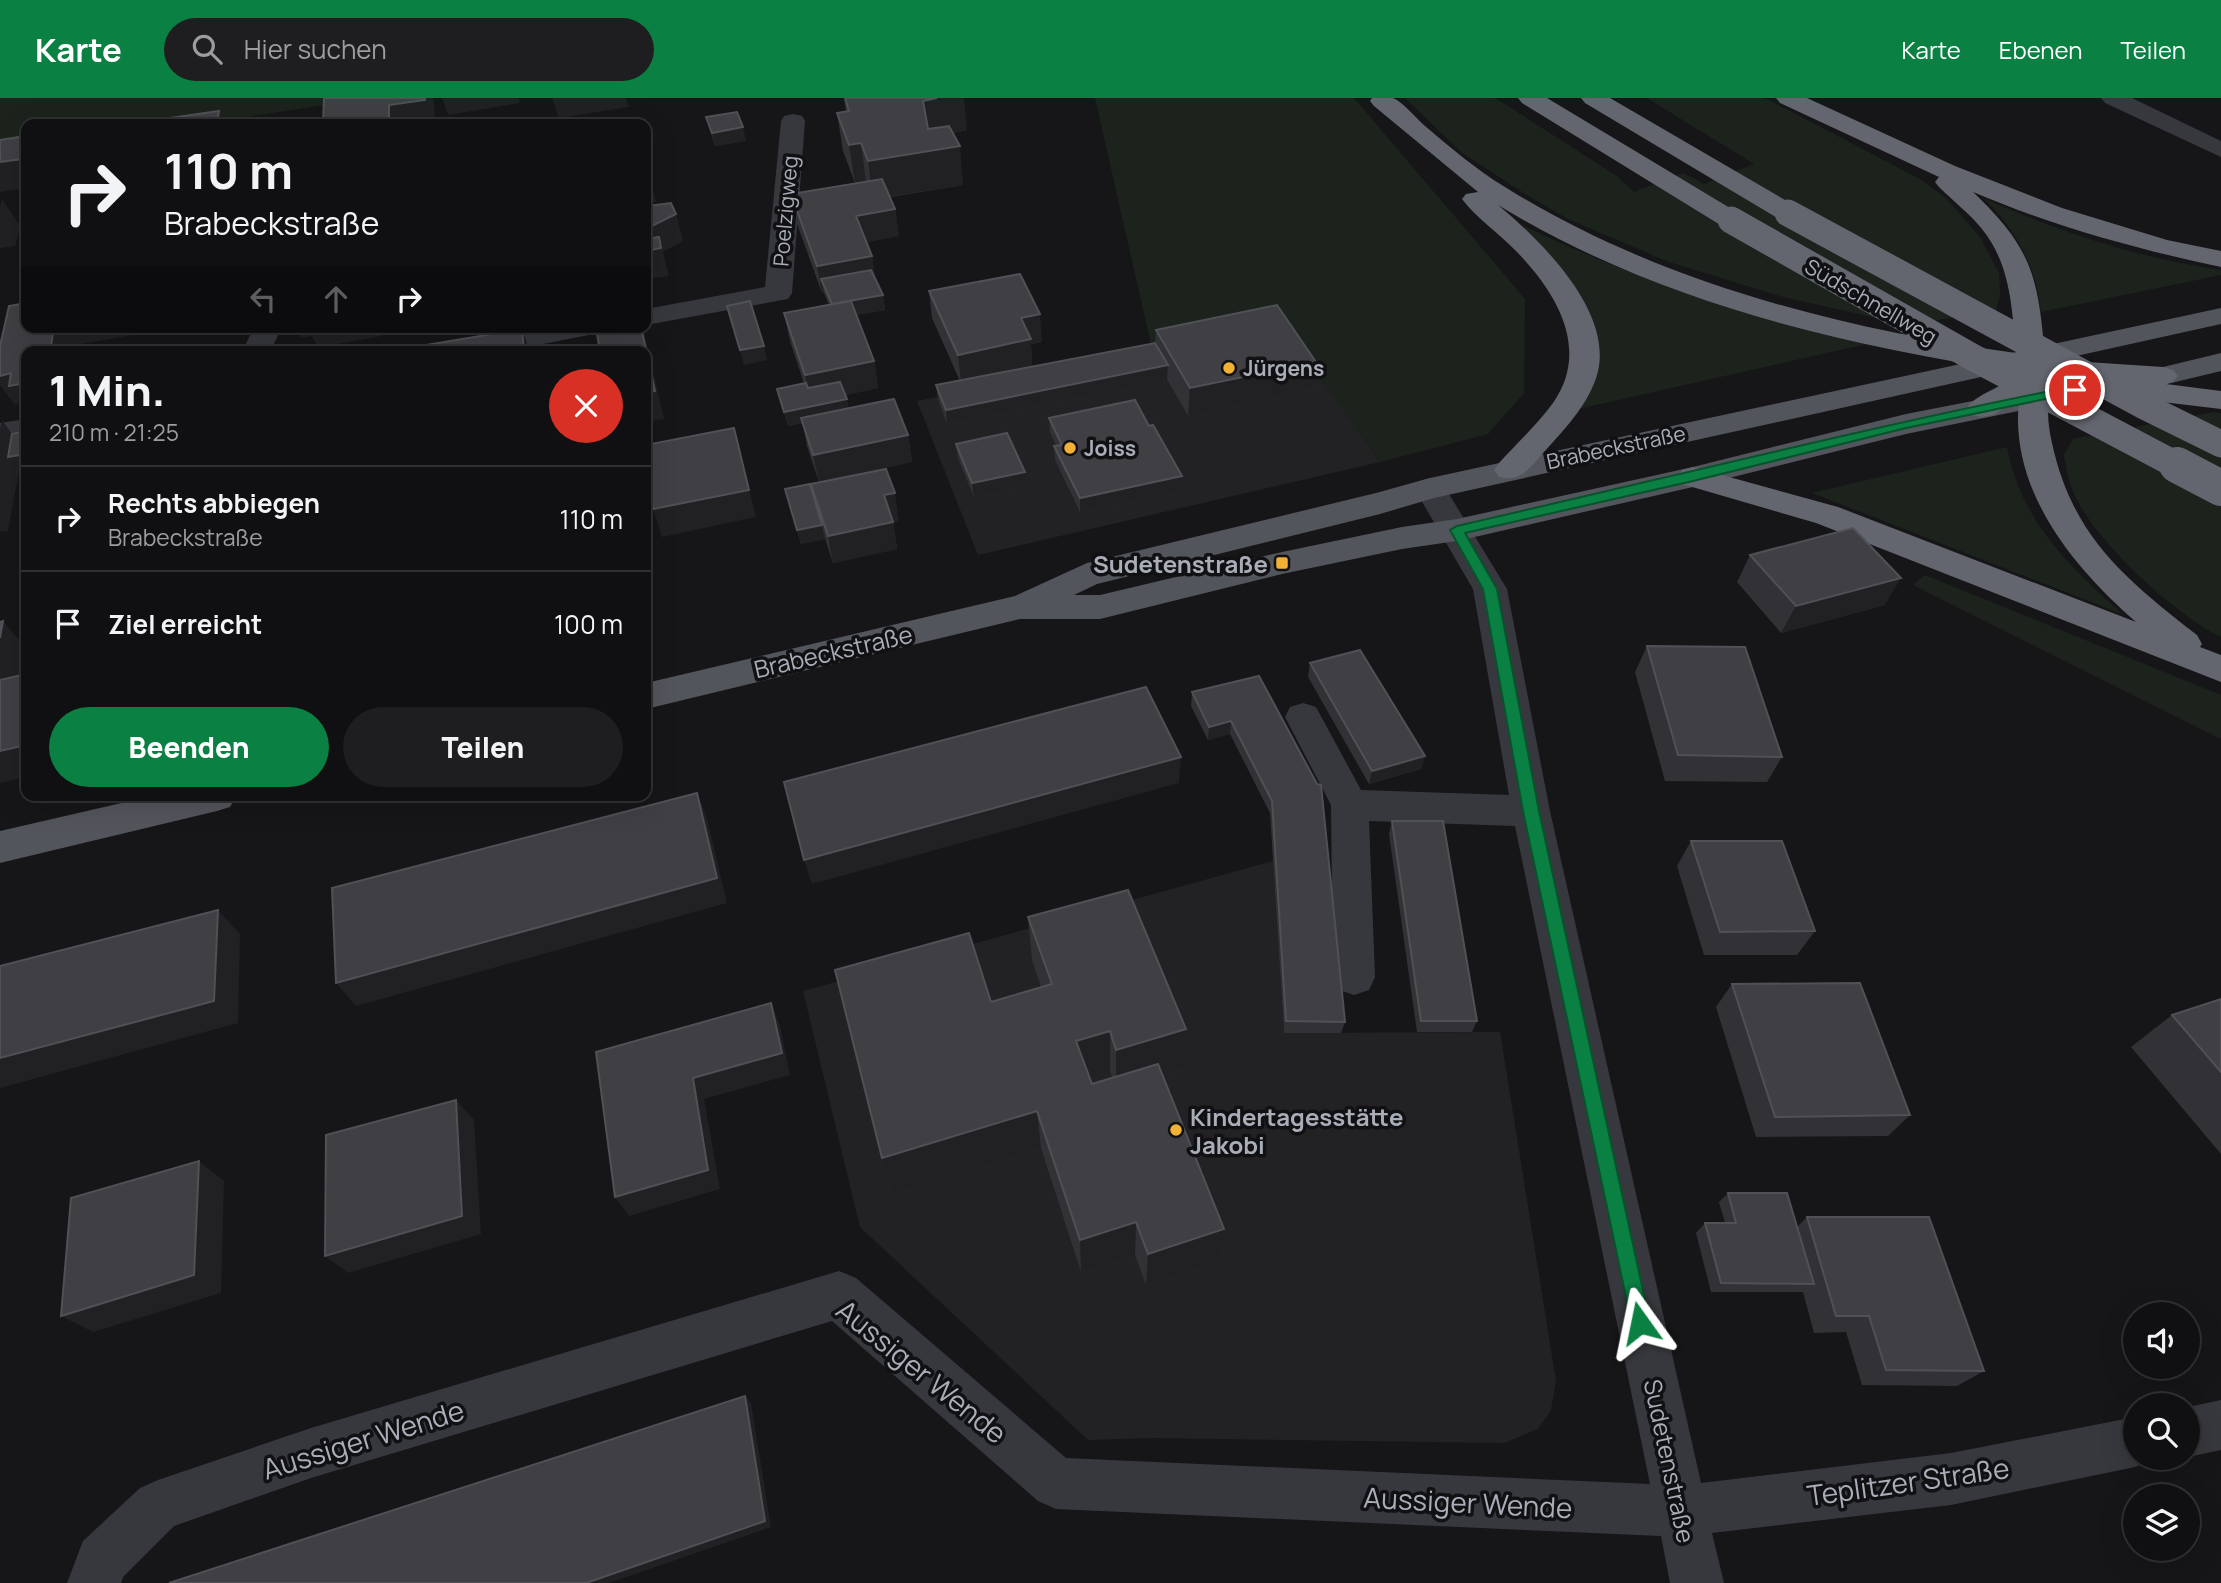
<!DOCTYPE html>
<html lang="de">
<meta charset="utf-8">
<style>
body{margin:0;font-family:Manrope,sans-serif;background:#1e1e20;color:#f1f3f6;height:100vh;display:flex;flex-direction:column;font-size:26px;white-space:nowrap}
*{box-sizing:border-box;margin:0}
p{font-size:23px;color:#9c9d9f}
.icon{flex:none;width:38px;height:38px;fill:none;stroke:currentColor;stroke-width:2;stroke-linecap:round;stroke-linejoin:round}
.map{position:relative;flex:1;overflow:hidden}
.details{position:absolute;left:21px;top:248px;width:630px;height:455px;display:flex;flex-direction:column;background:#101012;border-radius:14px;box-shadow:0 7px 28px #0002,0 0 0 2px #303032}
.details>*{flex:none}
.top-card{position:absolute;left:21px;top:21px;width:630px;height:214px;border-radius:14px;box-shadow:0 7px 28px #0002,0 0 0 2px #303032;background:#101012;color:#f1f3f6;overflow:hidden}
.controls{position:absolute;left:2123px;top:1204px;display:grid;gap:14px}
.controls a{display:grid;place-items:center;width:77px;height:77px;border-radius:50%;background:#101012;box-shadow:0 7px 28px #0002,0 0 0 2px #303032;font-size:35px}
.pin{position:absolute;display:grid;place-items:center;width:60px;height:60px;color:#fff;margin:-30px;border:4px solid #fff;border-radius:50%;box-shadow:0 2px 7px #0007}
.me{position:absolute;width:77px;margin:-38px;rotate:348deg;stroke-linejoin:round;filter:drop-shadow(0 0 5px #0008)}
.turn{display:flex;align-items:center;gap:24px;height:147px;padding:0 28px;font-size:32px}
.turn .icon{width:91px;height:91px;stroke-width:2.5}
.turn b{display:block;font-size:49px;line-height:60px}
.lanes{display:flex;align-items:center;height:66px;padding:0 28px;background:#0003;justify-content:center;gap:35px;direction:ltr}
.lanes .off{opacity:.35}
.round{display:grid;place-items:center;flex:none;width:74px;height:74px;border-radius:37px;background:#1e1e20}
.summary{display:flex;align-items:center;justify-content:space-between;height:119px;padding:0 28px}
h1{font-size:42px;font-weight:800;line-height:52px}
.primary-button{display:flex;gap:14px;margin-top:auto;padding:14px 28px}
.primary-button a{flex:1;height:80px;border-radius:42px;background:#0b8043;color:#fff;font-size:28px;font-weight:800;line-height:80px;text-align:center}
.primary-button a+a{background:#1e1e20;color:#f1f3f6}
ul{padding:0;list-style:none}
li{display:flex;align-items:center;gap:21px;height:105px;padding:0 28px;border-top:2px solid #303032}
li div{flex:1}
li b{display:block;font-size:26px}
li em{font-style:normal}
header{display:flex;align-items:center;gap:42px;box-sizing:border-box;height:98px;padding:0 35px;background:#0b8043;color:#fff}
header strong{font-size:33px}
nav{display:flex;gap:38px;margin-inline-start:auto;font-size:24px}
.search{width:490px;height:63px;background:#1e1e20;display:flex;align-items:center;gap:18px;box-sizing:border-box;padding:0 24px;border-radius:38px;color:#9c9d9f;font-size:26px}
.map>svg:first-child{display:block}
.built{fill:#222225}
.green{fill:#1c231d}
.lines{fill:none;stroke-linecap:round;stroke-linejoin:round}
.minor{fill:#37383d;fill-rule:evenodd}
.major{fill:#53555c;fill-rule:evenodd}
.highway{fill:#63666e;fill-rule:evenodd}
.highway-bridge-far1{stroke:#63666e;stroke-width:27}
.highway-bridge{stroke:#63666e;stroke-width:36}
.wall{fill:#323236;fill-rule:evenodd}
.shaded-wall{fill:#212124}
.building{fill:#3f3f44;stroke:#4f5156;stroke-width:2}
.route{fill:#0b8043;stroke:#07532c;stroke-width:2}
.poi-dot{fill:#f2b134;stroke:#111113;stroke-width:2.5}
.labels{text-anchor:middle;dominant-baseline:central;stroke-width:7;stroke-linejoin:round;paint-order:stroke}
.far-street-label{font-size:21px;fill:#a8adb8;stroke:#111113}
.far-poi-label{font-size:21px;font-weight:bold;fill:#a8adb8;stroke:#111113;text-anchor:start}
.poi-label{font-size:24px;font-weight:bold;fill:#a8adb8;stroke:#111113;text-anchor:end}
.street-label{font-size:24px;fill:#a8adb8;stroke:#111113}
.near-street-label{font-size:28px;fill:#a8adb8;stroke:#111113}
</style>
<header>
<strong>Karte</strong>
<div class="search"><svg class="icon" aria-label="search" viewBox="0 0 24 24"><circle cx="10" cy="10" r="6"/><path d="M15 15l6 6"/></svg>Hier suchen</div>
<nav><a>Karte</a><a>Ebenen</a><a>Teilen</a></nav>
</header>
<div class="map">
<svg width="2221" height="1485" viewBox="0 0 2221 1485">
<rect width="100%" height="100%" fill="#161618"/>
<path class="built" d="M1286 229 1380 364 978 457 917 303Z
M1273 763 1284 935 1500 934 1556 1283 1551 1312 1538 1331 1504 1345 1152 1340 1088 1342 860 1129 803 893Z"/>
<path class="green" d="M0 0H371L199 26H26V53L0 57Z
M1095 0H1354L1525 201 1524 295 1488 336 1380 364 1286 229 1153 255Z
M1405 0H1495L1617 78 1634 94 1683 75 1704 86 1754 66 1647 0H1765L1920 81 1946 100 1980 139 1999 175 2000 198 1996 212 1908 227 1783 199 1669 164 1568 121 1530 99 1461 54Z
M1983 100C2060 134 2138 160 2221 172V177L2041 214C2036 168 2017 132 1983 100Z
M1522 127C1636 182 1748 218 1871 245L1578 311 1590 277Z
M2213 314 2221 315V539C2174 516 2088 438 2071 388 2067 378 2066 367 2064 357L2073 341Z
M2007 349C2022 425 2067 465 2122 516L1812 395Z
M1925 477 2221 597V641L1913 487Z"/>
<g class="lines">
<path class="minor" d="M2101 0H2132L2221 43V59L2105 5Z
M793 16 802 18 805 23 792 195 788 201 646 227V211L765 189 781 23 784 18Z
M254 229H282L270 254H242Z
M541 229H603L599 235 589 237 501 254H439L443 248 453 245Z
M26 321V341L0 345V325Z
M1430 380 1441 383 1507 491 1550 713 1701 1385 1951 1355 2135 1319V1360H2154L2153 1362 2135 1369 1951 1407 1712 1435 1724 1485H1670L1661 1438 1056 1411 1038 1403 832 1223 311 1380 174 1428 123 1479 121 1485H67L83 1443 140 1390 158 1382 311 1330 839 1173 856 1180 1066 1360 1650 1386 1515 728 1369 723 1375 879 1369 892 1354 897 1339 892 1333 879 1331 707 1285 619 1290 609 1303 605 1316 609 1361 692 1509 697 1473 491 1414 390 1419 383Z
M2221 1302V1352L2188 1359V1309Z"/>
<path class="major" d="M2221 210V226L1434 400 1380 416 1097 486 1074 497H1100L1282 454 1402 429 1457 421 1693 369 1906 316 2096 279 2163 269 2221 255V273L2163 287 2096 297 1906 336 1693 389 1457 443 1402 451 1282 476 1100 521H1020L646 611V585L1015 498 1087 465 1376 395 1430 380Z
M152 698H236L230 709 217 713 0 765V733Z"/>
<path class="highway" d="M1372 0C1378 0 1388 0 1393 0 1404 5 1416 20 1425 28 1451 50 1477 72 1505 89 1657 184 1841 231 2016 255 2012 211 2011 167 1982 131 1970 116 1953 103 1939 89L1935 84 1939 79 1780 5 1776 0H1807L1955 68 2062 110 2167 142 2221 153V169C2136 151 2053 128 1973 94 2033 151 2038 179 2045 259L2059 256 2069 259 2072 263 2163 269 2173 272 2178 278 2173 284 2166 286 2221 293V311L2129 300 2119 297 2114 291 2121 284 2061 279C2044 298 2047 322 2052 345 2072 438 2125 481 2197 537L2202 546 2200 549 2221 557V584L1816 425 1682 386 1677 379 1682 372 1693 369 1838 409 2136 524C2073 469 2009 392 2019 302L1993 317 1982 319 1971 317 1967 310C1978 293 2005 292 2014 273 1837 247 1651 201 1498 107 1540 142 1608 208 1599 268 1594 300 1566 330 1545 353 1531 368 1522 385 1499 379L1494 372 1499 365C1517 345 1537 327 1553 305 1591 251 1556 194 1516 153 1500 136 1476 120 1462 101L1466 96 1478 94 1374 8 1370 3Z
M1518 0H1547L1740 116 1744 122 1740 128 1731 130 1722 128 1522 5Z
M1581 0H1610L1797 109 1801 115 1797 121 1788 123 1779 121 1585 5Z"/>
<path class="highway-bridge-far1" d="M1788 115 2144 308 2221 346
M1731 122 1974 260 2180 369"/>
<path class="highway-bridge" d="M2177 367 2221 390"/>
</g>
<path class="wall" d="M844 0 967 32 953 35 963 87 890 99 895 111 899 138 866 144 872 158 875 181 883 197 885 212 856 217 874 263 878 290 845 297 849 311 908 337 912 364 819 384 807 348 803 325 788 328 777 291 804 285 790 243 784 215 829 207 824 195H822L796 123 791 96 855 85 843 53 837 15 846 14Z
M706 19 746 43 715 48Z
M929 193 1042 244 1031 246 1032 268 1155 245 1156 232 1316 264 1312 291 1188 318 1167 281 947 326 938 301 936 287 960 283 932 220Z
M1049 320 1181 392 1080 414 1055 362 1054 348H1056L1050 334Z
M956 346 1026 388 974 399 958 360Z
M811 386 899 423 893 424 897 451 833 465 824 437 825 441 801 446 785 391 815 403Z
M1750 457 1885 507 1781 535 1737 484Z
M1647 548 1782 659 1767 684 1665 683 1635 574Z
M1310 565 1425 658 1421 671 1369 686 1308 579Z
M1259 578 1345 924 1341 935H1284L1270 715 1230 636 1208 642 1191 608 1192 594Z
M1392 723 1477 923 1472 934H1417L1389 736Z
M1691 743 1815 833 1797 857H1704L1677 768Z
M1028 819 1182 971 1163 977 1218 1163 1146 1187 1135 1157 1081 1174 1041 1050 894 1096 991 904 1041 889 1032 862ZM1110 972 1112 980 1092 986 1089 978Z
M1732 886 1910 1017 1888 1038 1756 1039 1716 909Z
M2221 901V1056L2131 949 2172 917Z
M1728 1095 1797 1129 1807 1119 1984 1273 1957 1288 1862 1287 1846 1234 1814 1235 1803 1194H1711L1696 1135 1705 1125H1725L1719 1104Z"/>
<path class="shaded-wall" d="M425 0H433L434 4 435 26H389V7Z
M442 0H519L520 5 448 17Z
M552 0H626L629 9 559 20Z
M937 0H964L967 32 927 41 923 3Z
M219 13 225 26H217Z
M743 29 746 43 715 48 712 35Z
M26 43V90L0 94V64Z
M861 45 866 84 855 85 849 47Z
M960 48 963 87 873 101 868 63Z
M646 77H649L656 104 646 106Z
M2 101 20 128 15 148 0 150V109Z
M895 111 899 138 860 145 856 118Z
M676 116 683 143 663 154 669 178 646 181V131Z
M872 158 876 185 821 181 824 195H822L817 168Z
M883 197 885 212 835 221 832 207Z
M1040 216 1042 244 1031 246 1032 268 961 284 958 257 1021 220Z
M54 229H134L133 237 74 247 73 254H50Z
M296 229H382V238L318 249 312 238 301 240Z
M641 229H643L645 238 664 321 646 324V295Z
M522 231 530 254H524Z
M764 248 767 262 744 267 740 252Z
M874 263 878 290 811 304 805 277Z
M1316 264 1312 291 1188 318 1190 290Z
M1168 267 1167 281 947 326 946 312Z
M11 275 26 285V311L21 305 14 306 0 287V278Z
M847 301 850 316 788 328 784 314Z
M2 322 26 356V372L19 373 8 433 0 434V331Z
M734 330 756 419 662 439 653 411Z
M908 337 912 364 819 384 813 357Z
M1025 374 1026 388 974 399 972 385Z
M1182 378 1181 392 1080 414V400Z
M895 395 899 423 893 424 897 451 833 465 828 438 884 397Z
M822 427 825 441 801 446 797 432Z
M1901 480 1885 507 1781 535 1796 508Z
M3 523 26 550 18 610 0 591V540Z
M1231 623 1230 636 1208 642 1209 629Z
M26 647V679L0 685V653Z
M1425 658 1421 671 1369 686 1372 673Z
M1181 659 1179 685 812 786 804 762Z
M697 695 707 720 727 805 356 908 336 885Z
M218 812 240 836 238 925 0 990V960Z
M771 905 780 928 790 977 704 1001 720 1091 629 1118 615 1099 693 980Z
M1186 931 1182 971 1116 991V952Z
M1110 933V972L1078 982 1076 943Z
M456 1002 474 1022 481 1136 348 1175 325 1158Z
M1037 1013 1041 1050 894 1096 882 1060Z
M199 1063 224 1083 221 1195 93 1234 61 1218Z
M1136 1124 1135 1157 1081 1174 1080 1142Z
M1224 1131 1218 1163 1146 1187 1148 1156Z
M745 1298 751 1305 771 1429 609 1485H586Z"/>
<path class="building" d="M324 0H425V2L389 7V26H323Z
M845 0H937L923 3 928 31 949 28 960 48 868 63 861 45 849 47 837 15 849 13Z
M219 13 217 26H129Z
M737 14 743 29 712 35 706 19Z
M631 22 632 26H605Z
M26 38V43L22 61 0 64V42Z
M646 66 649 77H646Z
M882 81 895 111 856 118 872 158 817 168 791 96Z
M646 104 647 108 671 105 676 116 646 131Z
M659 139 661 150 646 153V141Z
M871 172 883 197 832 206 821 181Z
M1020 176 1040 216 1021 220 1031 241 958 257 929 193Z
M750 203 764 248 740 252 727 208Z
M851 203 874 263 805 277 784 215Z
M26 205V229H54L50 254H26V285L9 288 11 275 0 278V248L9 208Z
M1277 207 1316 264 1190 290 1156 232Z
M596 229H641L655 293 646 295V254H600Z
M522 231 524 254H396V252Z
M1155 245 1168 267 946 312 936 287Z
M840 284 847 301 784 314 777 291 806 285 808 290Z
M894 301 908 337 813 357 801 320Z
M1135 302 1149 328 1153 327 1182 378 1080 400 1054 348 1062 347 1049 320Z
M734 330 749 392 653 411 646 375V347Z
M26 333V356L8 359 12 336Z
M1007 335 1025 374 972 385 956 346Z
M886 371 895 395 884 397 893 424 828 438 811 386Z
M810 386 822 427 797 432 785 391Z
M1853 430 1901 480 1796 508 1750 457Z
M3 523 0 540V524Z
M1647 548 1745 549 1782 659 1678 657Z
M1360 552 1425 658 1372 673 1310 565Z
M26 576V647L0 653V582Z
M1259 578 1317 686 1321 687 1345 924 1286 923 1272 703 1231 623 1209 629 1192 594Z
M1146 589 1181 659 804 762 784 684Z
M697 695 717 780 336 885 332 790Z
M1392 723H1443L1477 923H1421Z
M1691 743H1782L1815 833 1720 834Z
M1128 792 1186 931 1116 952 1110 933 1076 943 1092 986 1158 966 1224 1131 1148 1156 1136 1124 1080 1142 1037 1013 882 1060 835 872 969 835 991 904 1052 886 1028 819Z
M218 812 214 903 0 960V868Z
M1860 885 1910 1017 1775 1019 1732 886Z
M2221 901V974L2172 917Z
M771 905 782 955 693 980 708 1072 615 1099 596 954Z
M456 1002 462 1118 325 1158 326 1037Z
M199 1063 194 1177 61 1218 71 1100Z
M1728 1095H1787L1814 1186 1721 1185 1705 1125H1736Z
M1807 1119H1929L1984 1273 1886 1272 1869 1218H1836Z
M745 1298 765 1423 586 1485H169Z"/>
<path class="route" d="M2075 288 2081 292 2079 294 1906 330 1693 383 1465 435 1497 491 1539 713 1650 1225 1647 1232 1640 1235 1633 1232 1523 713 1483 491 1450 432 1457 428C1663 381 1868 329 2075 288Z"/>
<g class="poi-dot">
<circle cx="1229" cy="270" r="7"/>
<circle cx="1070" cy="350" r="7"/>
<rect x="1275" y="458" width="14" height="14" rx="3.5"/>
<circle cx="1176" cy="1032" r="7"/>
</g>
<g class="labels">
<g class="far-street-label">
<text transform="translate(785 113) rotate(-85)">Poelzigweg</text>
<text transform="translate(1871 203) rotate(30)">Südschnellweg</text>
<text transform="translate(1616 349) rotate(-12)">Brabeckstraße</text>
</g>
<g class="far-poi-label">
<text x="1243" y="270">Jürgens</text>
<text x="1084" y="350">Joiss</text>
</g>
<g class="poi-label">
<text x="1268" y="465">Sudetenstraße</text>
<text x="1190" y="1018" text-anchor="start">Kindertagesstätte<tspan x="1190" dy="28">Jakobi</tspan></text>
</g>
<g class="street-label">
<text transform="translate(833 553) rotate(-13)">Brabeckstraße</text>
<text transform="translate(1670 1363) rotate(78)">Sudetenstraße</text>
</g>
<g class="near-street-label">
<text transform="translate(922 1273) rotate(39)">Aussiger Wende</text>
<text transform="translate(363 1341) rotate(-17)">Aussiger Wende</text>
<text transform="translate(1908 1383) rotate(-8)">Teplitzer Straße</text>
<text transform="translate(1468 1404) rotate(3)">Aussiger Wende</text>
</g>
</g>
</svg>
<div class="controls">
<a><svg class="icon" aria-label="sound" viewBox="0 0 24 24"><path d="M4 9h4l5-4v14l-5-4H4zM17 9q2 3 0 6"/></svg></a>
<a><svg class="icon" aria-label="search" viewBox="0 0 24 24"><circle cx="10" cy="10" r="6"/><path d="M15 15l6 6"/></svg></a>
<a><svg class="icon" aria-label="layers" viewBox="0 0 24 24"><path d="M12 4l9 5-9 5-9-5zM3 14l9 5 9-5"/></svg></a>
</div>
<div class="pin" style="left:2075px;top:292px;background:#d93025"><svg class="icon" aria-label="arrive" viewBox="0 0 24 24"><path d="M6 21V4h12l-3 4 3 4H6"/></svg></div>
<svg class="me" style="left:1640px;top:1225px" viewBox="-20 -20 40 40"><path d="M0-17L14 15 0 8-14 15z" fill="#0b8043" stroke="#fff" stroke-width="4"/></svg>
<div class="top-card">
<div class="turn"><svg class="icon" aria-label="right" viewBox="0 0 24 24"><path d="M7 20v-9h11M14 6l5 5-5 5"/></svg><div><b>110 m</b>Brabeckstraße</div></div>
<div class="lanes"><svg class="icon off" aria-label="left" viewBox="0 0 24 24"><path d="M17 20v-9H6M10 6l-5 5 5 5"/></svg><svg class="icon off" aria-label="ahead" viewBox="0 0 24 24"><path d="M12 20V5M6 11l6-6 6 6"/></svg><svg class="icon" aria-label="right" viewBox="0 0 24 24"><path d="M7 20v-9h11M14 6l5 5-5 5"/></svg></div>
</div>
<section class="details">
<div class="summary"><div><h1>1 Min.</h1><p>210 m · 21:25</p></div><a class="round" style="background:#d93025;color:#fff"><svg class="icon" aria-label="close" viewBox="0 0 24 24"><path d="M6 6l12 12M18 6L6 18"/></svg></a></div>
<ul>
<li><svg class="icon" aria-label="right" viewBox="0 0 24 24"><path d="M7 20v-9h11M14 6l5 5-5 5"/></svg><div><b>Rechts abbiegen</b><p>Brabeckstraße</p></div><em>110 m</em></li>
<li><svg class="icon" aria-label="arrive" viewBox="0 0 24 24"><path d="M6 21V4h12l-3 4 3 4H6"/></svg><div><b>Ziel erreicht</b></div><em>100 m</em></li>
</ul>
<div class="primary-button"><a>Beenden</a><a>Teilen</a></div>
</section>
</div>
